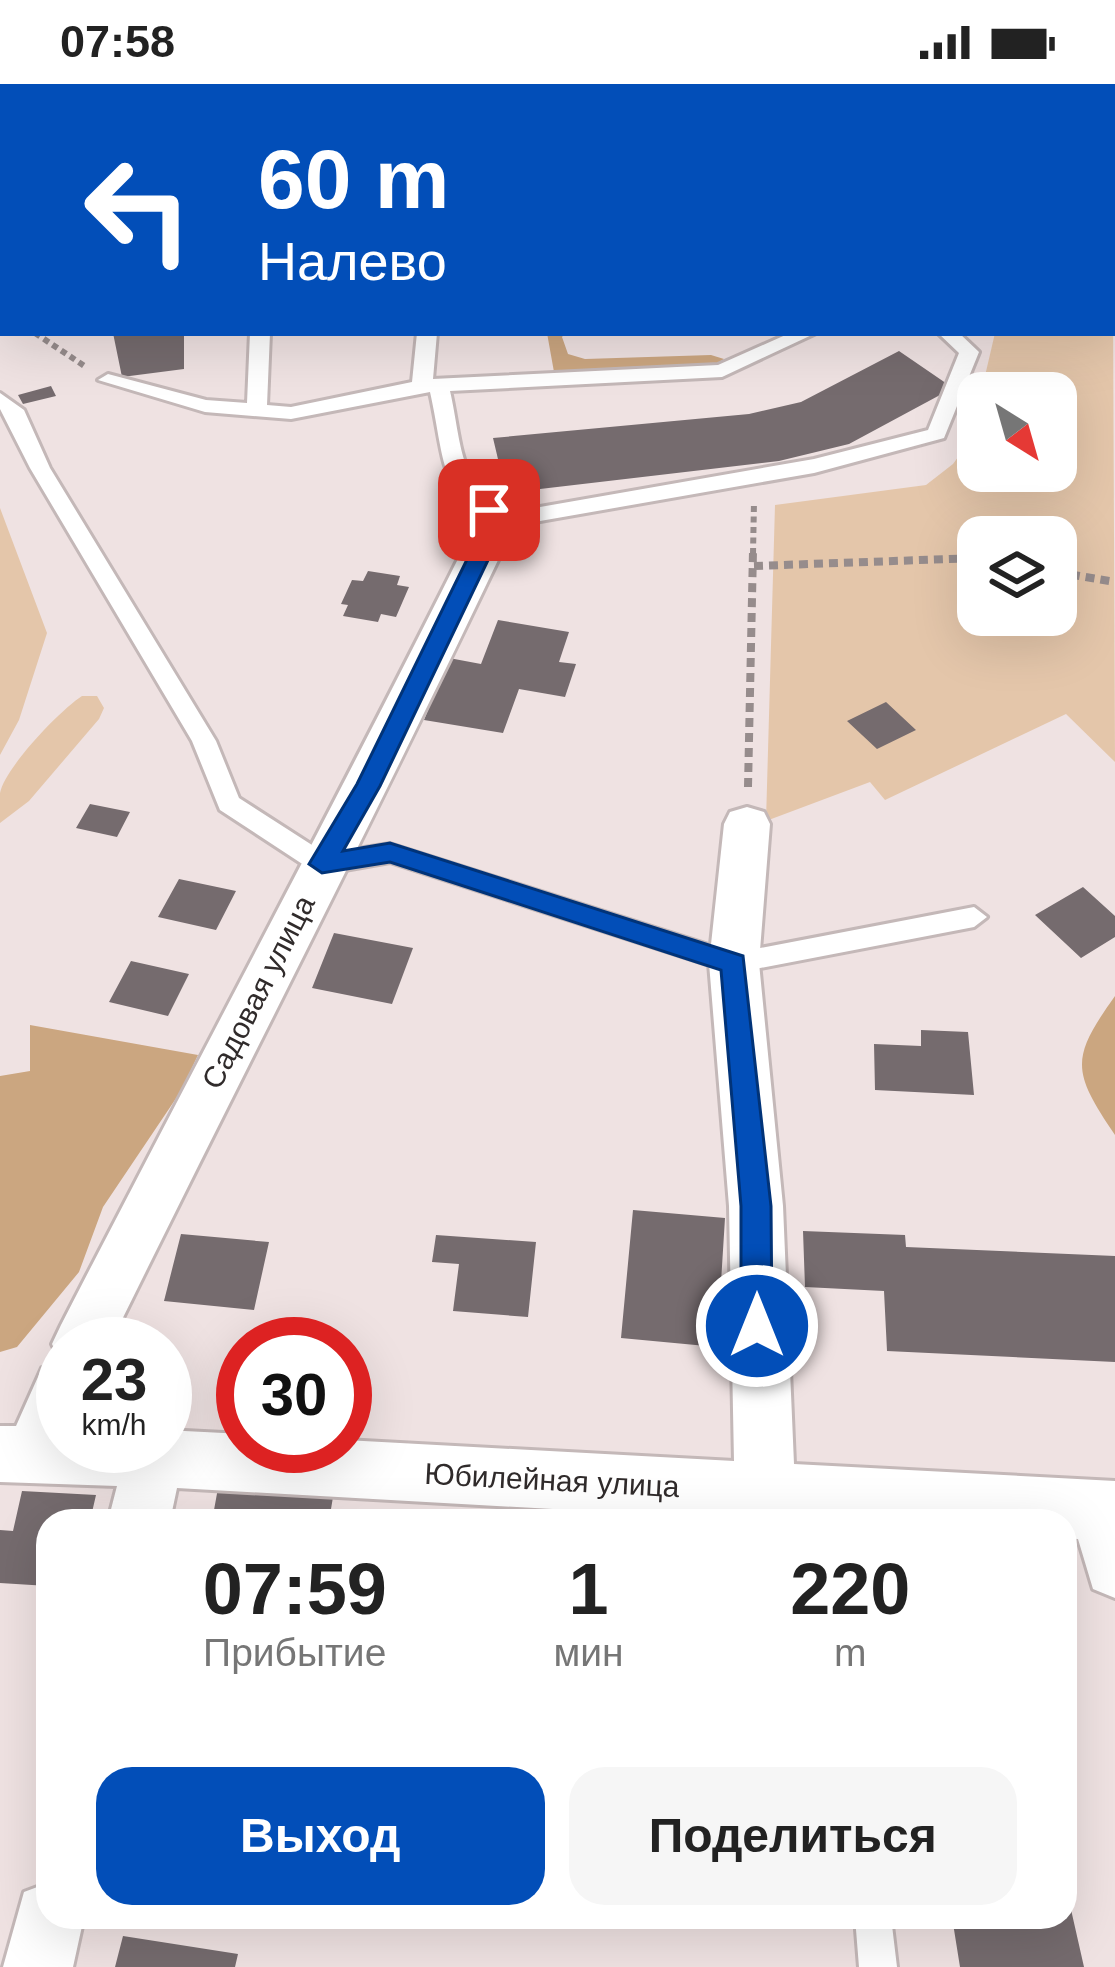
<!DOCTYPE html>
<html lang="ru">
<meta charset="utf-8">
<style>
body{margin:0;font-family:Helvetica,sans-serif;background:#f6f6f6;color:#222;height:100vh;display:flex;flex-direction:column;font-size:45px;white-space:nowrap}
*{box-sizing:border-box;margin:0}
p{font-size:39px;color:#767676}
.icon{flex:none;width:66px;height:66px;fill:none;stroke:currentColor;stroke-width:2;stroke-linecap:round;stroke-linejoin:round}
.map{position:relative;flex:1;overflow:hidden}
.panel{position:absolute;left:36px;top:1425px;width:1041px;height:420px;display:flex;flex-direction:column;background:#fff;border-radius:36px;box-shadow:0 12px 48px #0002}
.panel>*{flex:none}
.hud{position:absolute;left:0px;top:0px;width:1116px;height:252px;box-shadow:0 12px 48px #0002;background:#024eb8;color:#fff;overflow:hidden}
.needle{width:78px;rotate:143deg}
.buttons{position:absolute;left:957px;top:288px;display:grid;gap:24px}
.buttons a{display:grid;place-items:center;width:120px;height:120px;border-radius:24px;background:#fff;box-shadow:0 12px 48px #0002;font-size:60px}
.speed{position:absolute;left:36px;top:1233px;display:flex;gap:24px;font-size:60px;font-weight:700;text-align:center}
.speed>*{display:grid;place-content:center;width:156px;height:156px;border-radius:50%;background:#fff;box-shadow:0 12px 48px #0002;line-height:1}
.speed small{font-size:30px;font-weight:400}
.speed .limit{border:18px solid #d22;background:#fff;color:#111}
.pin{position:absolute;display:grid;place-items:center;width:102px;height:102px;color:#fff;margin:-51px;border-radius:24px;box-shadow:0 6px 18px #0006}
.me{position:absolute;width:132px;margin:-66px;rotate:0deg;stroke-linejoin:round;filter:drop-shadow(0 0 9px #0008)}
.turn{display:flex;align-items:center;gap:42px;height:252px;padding:0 60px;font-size:54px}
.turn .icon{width:156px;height:156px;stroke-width:2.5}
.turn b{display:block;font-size:84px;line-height:102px}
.eta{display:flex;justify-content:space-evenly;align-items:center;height:204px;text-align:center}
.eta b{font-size:72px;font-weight:600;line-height:84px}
.cta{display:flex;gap:24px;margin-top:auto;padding:24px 60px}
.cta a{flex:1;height:138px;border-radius:36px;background:#024eb8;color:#fff;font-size:48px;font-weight:600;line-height:138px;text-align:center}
.cta a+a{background:#f6f6f6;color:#222}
.status{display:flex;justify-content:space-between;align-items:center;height:84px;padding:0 60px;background:#fff;direction:ltr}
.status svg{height:33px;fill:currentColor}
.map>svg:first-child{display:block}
.green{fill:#e4c6aa;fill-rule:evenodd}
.forest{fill:#cba680}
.building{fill:#756b6e}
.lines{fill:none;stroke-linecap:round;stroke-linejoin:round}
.service-casing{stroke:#c4b8b8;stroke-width:6}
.minor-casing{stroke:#c4b8b8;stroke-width:6}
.path-far1{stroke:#968c8c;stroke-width:6;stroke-dasharray:6 4.5;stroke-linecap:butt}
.path{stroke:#968c8c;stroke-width:8;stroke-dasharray:9 6;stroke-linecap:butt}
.service{fill:#fff;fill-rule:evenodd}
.minor{fill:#fff;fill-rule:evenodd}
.route{fill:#024eb8;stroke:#013378;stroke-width:3}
.labels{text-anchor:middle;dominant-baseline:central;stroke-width:12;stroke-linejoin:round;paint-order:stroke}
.street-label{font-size:30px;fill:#302b2b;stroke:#fff}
</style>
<div class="status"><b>07:58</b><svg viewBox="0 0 49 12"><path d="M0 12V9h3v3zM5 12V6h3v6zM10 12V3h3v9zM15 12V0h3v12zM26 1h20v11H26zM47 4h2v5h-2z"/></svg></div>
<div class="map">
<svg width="1115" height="1883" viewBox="0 0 1115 1883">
<rect width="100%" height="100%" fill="#efe2e2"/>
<path class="green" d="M1113 223 1115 678 1066 630 885 716 870 698 766 737 775 421 926 401 953 380 969 358 978 322V387H1056V309H981L995 249H1113ZM978 453H1056V531H978Z
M0 424 47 549 19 636 0 671Z
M82 612H97L104 624 99 635 29 717 0 739C0 730 0 718 0 709 5 684 59 627 82 612Z"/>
<path class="forest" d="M547 249H565L562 253 568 270 585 275 711 271 724 275 713 282 568 291 554 288Z
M1115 912V1051C1072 987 1070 975 1115 912Z
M30 941 198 971 181 1007 103 1123 79 1188 17 1263 0 1268V992L30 987Z"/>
<path class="building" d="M113 249H184V285L122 293Z
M899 267 953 304 849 360 779 377 506 409 493 354 749 330 801 318Z
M51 302 56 312 23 320 18 311Z
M368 487 400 492 397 501 409 503 396 533 381 530 378 538 343 532 348 521 341 520 352 496 363 497Z
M498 536 569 548 559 578 576 580 565 613 519 605 503 649 424 636 449 574 481 580Z
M886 618 916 646 877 665 847 637Z
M90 720 130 728 117 753 76 744Z
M179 795 236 807 216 846 158 833Z
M1083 803 1115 832V853L1081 874 1035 831Z
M334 849 413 864 392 920 312 904Z
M131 877 189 890 168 932 109 918Z
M921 946 968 948 974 1011 875 1006 874 960 921 962Z
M633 1126 725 1134 717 1263 621 1254Z
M803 1147 905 1151 906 1163 1115 1172V1278L887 1267 884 1207 805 1203Z
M181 1150 269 1158 254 1226 164 1217Z
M436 1151 536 1158 528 1233 453 1227 459 1180 432 1178Z
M220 1393 335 1401 329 1437H212Z
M22 1407 96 1411 90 1437H48V1502L0 1499V1446L13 1447Z
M1065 1799 1084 1883H960L952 1833H1065Z
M123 1852 238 1870 235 1883H115Z"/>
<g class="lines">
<g class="service-casing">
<path id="service" d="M399 0H431L433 3H401Z
M0 47 3 48V59L0 58Z
M250 249H270L267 321 291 323 412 298 417 249H437L433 295 718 281 790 249H816L722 293 450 307C463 363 457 413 523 426L814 375 928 346 959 269 938 249H959L979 268 944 354 814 389 523 440C436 422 447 383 430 308L291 335 205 328 98 296 108 290 206 316 247 319Z
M0 309 24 326 50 384 216 657 239 714 326 770 390 760 734 869 974 823 987 833 974 843 734 889 390 778 322 790 313 787 220 726 192 657 30 384 0 325Z
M855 1833H891L897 1883H859Z"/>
</g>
<g class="minor-casing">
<path id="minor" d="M176 0H209L174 3Z
M3 215V240L0 241V216Z
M489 413 503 417 511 449C382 721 243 989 110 1260H63V1362H165V1346L243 1350V1362H345V1356L734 1377 729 1122 709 879 724 740 730 728 747 723 764 728 770 740 759 879 783 1122 794 1380 1115 1397V1514L1093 1505 1078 1455 1065 1454V1437H767L177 1404 170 1437H108L117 1402 0 1398V1342H16L42 1284 60 1277 52 1260 61 1241C197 977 338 715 471 449L469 426 475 417Z
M48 1799V1833H84L73 1883H3L24 1808Z"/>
</g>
<path class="path-far1" d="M35 249 86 283
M753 470 754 418"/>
<path class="path" d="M754 482 978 474
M1056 488 1115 498
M748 703 753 467"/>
<use href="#service" class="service"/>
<use href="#minor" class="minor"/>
</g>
<path class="route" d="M489 419 499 426 501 449 380 702 343 767 390 759 743 872 771 1122 772 1242 767 1252 757 1256 746 1252 741 1242V1122L721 886 390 778 322 789 309 780 357 700 480 449 478 426Z"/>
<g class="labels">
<g class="street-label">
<text transform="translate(258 908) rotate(-63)">Садовая улица</text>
<text transform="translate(552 1396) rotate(3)">Юбилейная улица</text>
</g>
</g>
</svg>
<div class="buttons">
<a><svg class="needle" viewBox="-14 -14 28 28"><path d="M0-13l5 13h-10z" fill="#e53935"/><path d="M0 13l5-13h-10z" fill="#767676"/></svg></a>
<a><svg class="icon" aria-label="layers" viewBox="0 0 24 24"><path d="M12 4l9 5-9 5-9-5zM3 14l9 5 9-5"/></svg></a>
</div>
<div class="speed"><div>23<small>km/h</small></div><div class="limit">30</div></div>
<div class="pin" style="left:489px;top:426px;background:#d93025"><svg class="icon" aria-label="arrive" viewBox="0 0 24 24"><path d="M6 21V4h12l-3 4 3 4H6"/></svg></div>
<svg class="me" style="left:757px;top:1242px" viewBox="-20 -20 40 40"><circle r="17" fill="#024eb8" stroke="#fff" stroke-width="3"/><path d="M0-11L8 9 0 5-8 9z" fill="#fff"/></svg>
<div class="hud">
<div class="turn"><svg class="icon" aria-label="left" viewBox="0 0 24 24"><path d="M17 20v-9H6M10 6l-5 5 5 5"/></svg><div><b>60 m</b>Налево</div></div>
</div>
<section class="panel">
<div class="eta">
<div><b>07:59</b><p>Прибытие</p></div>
<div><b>1</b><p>мин</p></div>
<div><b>220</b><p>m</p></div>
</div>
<div class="cta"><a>Выход</a><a>Поделиться</a></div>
</section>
</div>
